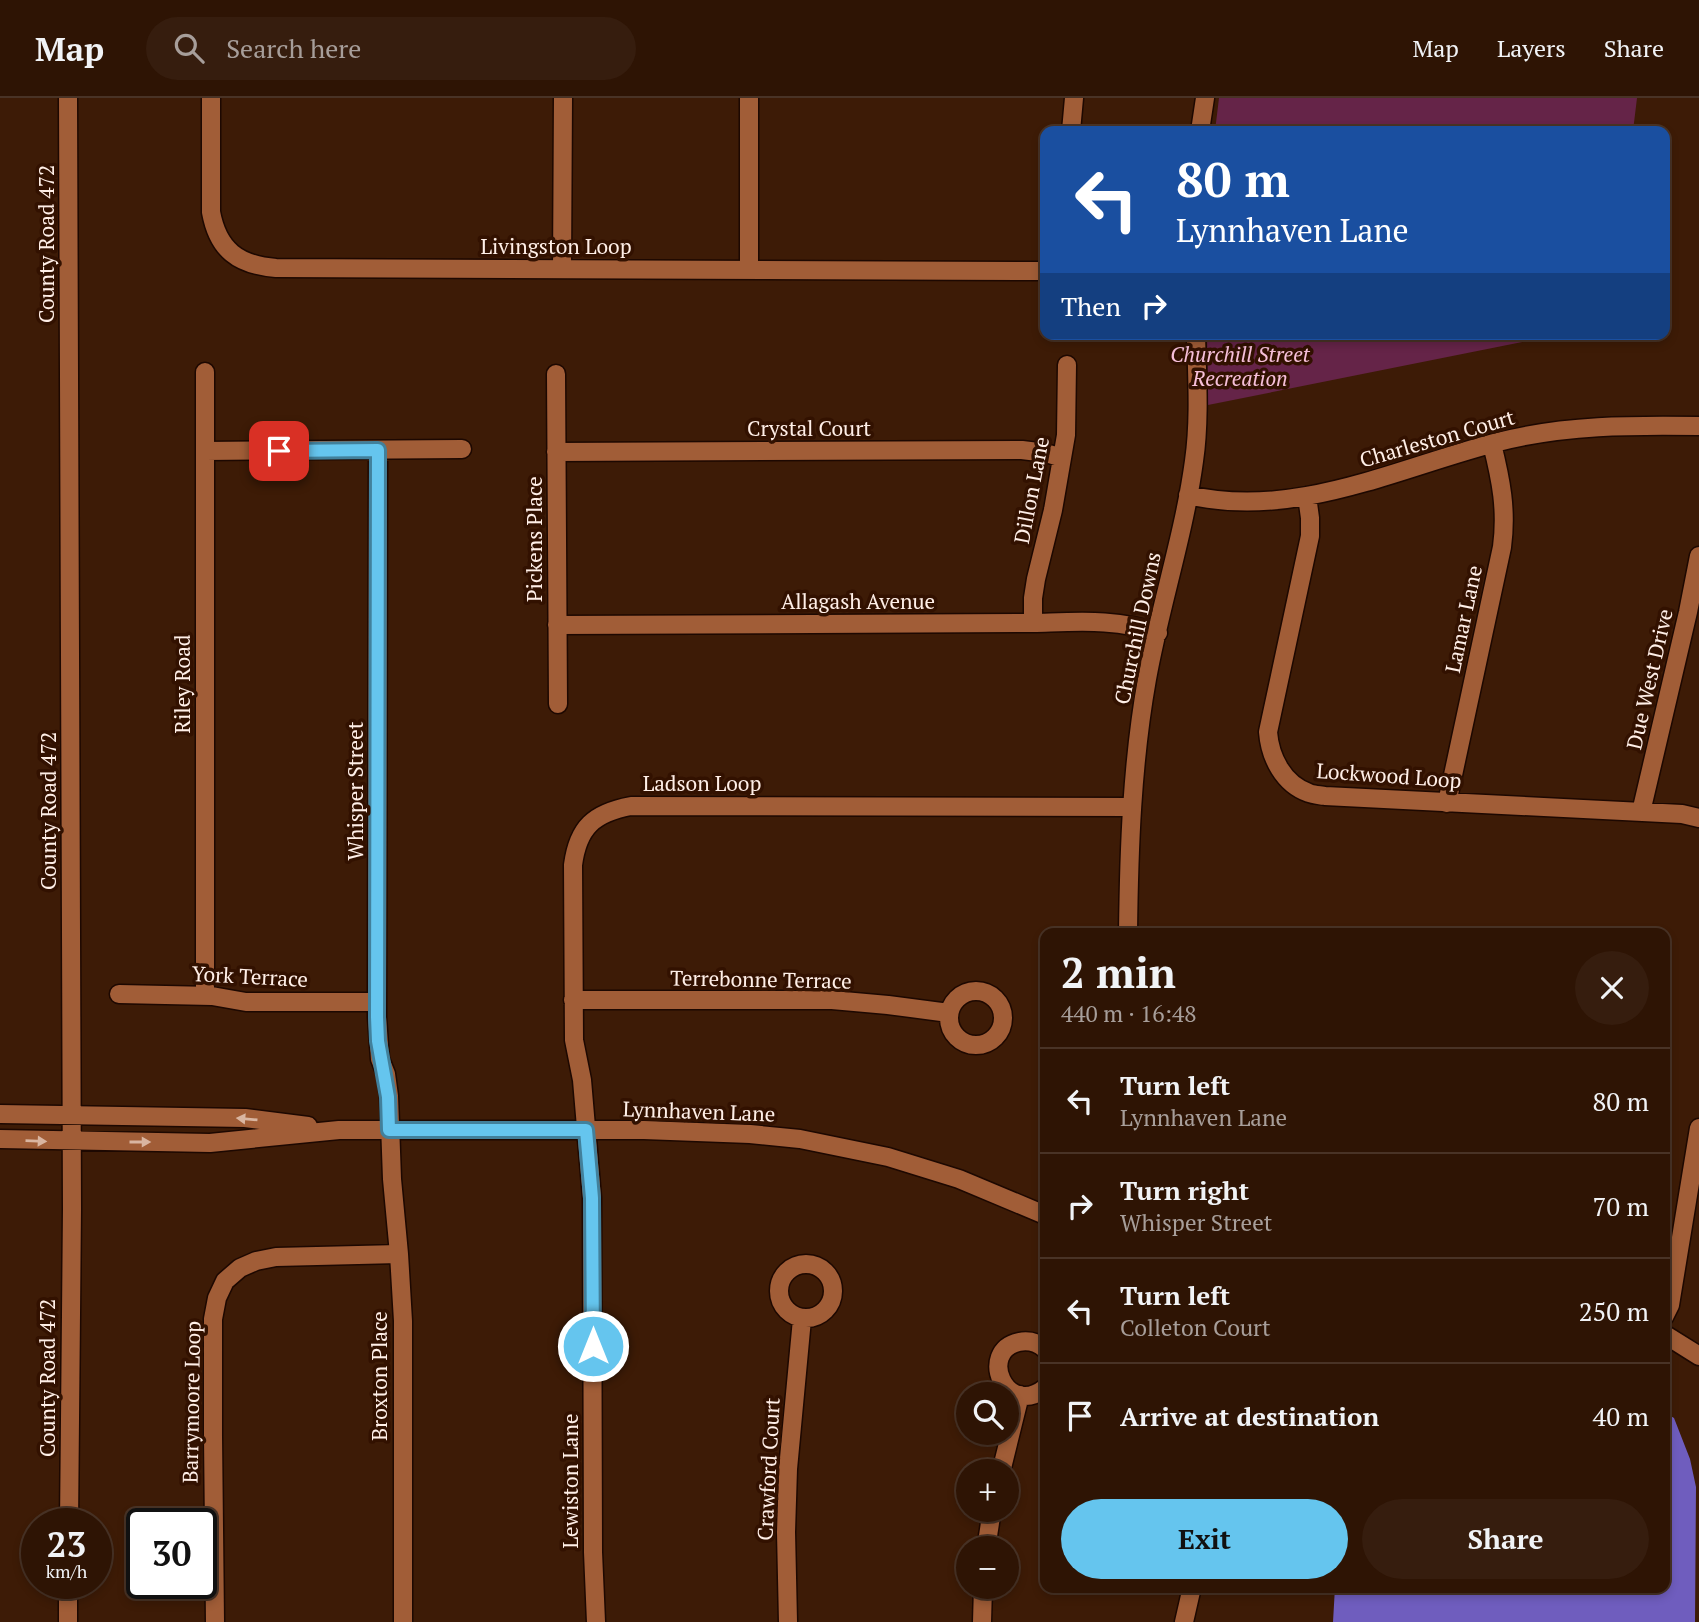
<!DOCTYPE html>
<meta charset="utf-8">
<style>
body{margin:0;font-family:"PT Serif",serif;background:#361d0e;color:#f1f3f6;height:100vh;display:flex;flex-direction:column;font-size:26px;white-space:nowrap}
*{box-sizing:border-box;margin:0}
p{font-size:23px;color:#a79e9a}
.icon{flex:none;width:38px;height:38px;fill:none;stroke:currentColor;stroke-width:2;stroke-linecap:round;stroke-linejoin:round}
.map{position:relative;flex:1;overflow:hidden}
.panel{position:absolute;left:1040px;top:830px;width:630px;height:665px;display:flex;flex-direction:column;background:#2e1404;border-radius:14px;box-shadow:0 4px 10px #0003,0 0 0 2px #493326}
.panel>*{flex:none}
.guide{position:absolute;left:1040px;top:28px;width:630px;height:214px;border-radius:14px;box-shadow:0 4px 10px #0003,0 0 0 2px #493326;background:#1a4fa0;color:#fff;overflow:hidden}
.tools{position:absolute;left:956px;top:1284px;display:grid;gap:14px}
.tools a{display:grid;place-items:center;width:63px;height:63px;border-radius:50%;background:#2e1404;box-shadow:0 4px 10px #0003,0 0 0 2px #493326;font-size:35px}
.speed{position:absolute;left:21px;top:1410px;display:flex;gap:14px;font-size:35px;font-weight:700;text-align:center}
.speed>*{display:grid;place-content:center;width:91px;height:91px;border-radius:50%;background:#2e1404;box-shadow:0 4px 10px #0003,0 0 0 2px #493326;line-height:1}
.speed small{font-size:18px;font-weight:400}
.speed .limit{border:4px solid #111;border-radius:10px;background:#fff;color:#111}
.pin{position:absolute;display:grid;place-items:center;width:60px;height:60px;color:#fff;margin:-30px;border-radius:14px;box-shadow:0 4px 10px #0006}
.me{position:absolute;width:77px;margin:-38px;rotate:0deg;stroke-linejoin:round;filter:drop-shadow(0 0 5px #0008)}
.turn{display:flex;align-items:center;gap:24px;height:147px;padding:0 21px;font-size:32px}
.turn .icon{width:91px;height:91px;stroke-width:2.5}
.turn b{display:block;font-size:49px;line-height:60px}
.then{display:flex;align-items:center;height:66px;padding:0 21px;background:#0003;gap:14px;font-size:26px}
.round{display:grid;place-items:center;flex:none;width:74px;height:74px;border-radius:37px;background:#361d0e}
.headline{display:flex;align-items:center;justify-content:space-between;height:119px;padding:0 21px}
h1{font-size:42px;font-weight:700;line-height:52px}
.action{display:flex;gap:14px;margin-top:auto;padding:14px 21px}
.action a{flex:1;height:80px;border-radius:42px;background:#65c5ee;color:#111;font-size:28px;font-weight:700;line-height:80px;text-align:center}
.action a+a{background:#361d0e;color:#f1f3f6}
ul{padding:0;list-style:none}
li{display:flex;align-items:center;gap:21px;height:105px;padding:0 21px;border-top:2px solid #493326}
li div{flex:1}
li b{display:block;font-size:26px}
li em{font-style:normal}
header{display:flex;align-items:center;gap:42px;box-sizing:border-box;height:98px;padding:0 35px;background:#2e1404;border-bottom:2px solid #493326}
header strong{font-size:33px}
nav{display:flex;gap:38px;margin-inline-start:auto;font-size:24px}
.search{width:490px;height:63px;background:#361d0e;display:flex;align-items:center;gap:18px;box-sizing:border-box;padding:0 24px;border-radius:38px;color:#a79e9a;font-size:26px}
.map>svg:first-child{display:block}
.green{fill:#652448}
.water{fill:#6f5dbe}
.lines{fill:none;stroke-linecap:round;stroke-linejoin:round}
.minor-casing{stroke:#1d0801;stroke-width:21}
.minor{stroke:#a15d37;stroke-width:18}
.oneway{fill:#d9b5a1}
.route-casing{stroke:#42809b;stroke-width:18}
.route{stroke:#65c5ee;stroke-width:12}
.labels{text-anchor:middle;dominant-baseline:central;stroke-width:7;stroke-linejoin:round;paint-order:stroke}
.street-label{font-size:21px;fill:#ffefe7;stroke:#321100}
.park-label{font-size:21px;font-style:italic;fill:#f7c0da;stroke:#321100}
</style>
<header>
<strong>Map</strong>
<div class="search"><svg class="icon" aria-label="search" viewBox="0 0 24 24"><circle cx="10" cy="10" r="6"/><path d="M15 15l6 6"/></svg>Search here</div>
<nav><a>Map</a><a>Layers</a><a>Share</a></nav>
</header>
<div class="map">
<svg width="1699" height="1524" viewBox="0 0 1699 1524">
<rect width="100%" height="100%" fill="#3d1b06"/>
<path class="green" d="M1219 0H1637L1633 33H1215Z
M1207 236H1562L1208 307Z"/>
<path class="water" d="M1664 1314 1674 1320 1690 1361 1696 1389 1695 1524H1333L1335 1489H1664Z"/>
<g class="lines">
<g class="minor-casing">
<path id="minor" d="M68 0 72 1111 69 1426
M211 0V114C218 152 238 167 276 170L1045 173
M749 0V172
M1071 33 1074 0
M1200 33 1205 0
M562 171 563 0
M556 276 558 606
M378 352 377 919 380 961 386 976 389 998 392 1081 399 1156 403 1223V1524
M205 353 462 351
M556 354 1022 352 1046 355 1062 360
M1188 397C1295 422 1397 370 1498 344 1564 327 1632 327 1699 328
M1307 398 1310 420V438L1268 634C1270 659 1283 686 1309 695 1314 697 1320 697 1325 698L1682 716 1699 720
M1033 525V500L1036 481 1053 412 1066 337 1067 267
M557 527 1033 525C1075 524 1117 520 1158 535
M1447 705 1502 449C1507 412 1501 382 1492 346
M1641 714 1688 514 1699 458
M1128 835C1129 750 1132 665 1147 581 1160 508 1184 437 1194 363 1200 322 1197 278 1196 236
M949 920a27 27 0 1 1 54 0a27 27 0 1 1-54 0Z
M119 896 212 898 246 904H377
M205 897V274
M573 902H832L888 907 949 915
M0 1016 245 1020 308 1028
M0 1041 210 1045 339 1032H644L750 1036 800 1041 888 1059 959 1081 1045 1117
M779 1193a27 27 0 1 1 54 0a27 27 0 1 1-54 0Z
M1664 1219 1670 1207 1699 1030
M1664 1236 1699 1258
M1045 1251C1037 1244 1029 1242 1019 1244 977 1253 1006 1321 1045 1290
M1001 1374 1020 1297
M986 1451 992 1412
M68 1524V1486
M215 1524 213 1338V1221L217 1200 225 1183 240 1170 256 1163 276 1159 399 1156
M596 1524 593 1454 592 1100 582 982 574 942 573 767C578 729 594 715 631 708L1131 709
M788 1524 786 1434 788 1371 802 1221
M982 1524 983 1489
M1184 1524 1192 1489"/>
</g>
<use href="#minor" class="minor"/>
</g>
<defs><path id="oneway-solid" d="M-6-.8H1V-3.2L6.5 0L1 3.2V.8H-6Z" transform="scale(1.75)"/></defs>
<g class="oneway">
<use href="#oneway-solid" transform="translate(247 1021) rotate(-175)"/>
<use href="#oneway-solid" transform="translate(36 1043) rotate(2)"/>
<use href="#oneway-solid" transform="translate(140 1044)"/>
</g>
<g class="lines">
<g class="route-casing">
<path id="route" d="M279 353 378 352 377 919 378 943 388 999 389 1032H586L592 1100 593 1248"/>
</g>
<use href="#route" class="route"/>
</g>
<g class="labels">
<g class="street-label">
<text transform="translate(46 146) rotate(-90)">County Road 472</text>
<text x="556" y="148">Livingston Loop</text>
<text x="809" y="330">Crystal Court</text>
<text transform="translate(1437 340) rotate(-16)">Charleston Court</text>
<text transform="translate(1031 392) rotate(-79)">Dillon Lane</text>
<text transform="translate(534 441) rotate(-90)">Pickens Place</text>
<text x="858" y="503">Allagash Avenue</text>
<text transform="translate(1463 521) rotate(-78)">Lamar Lane</text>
<text transform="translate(1137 530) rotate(-78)">Churchill Downs</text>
<text transform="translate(1649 581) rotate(-77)">Due West Drive</text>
<text transform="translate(182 586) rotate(-90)">Riley Road</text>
<text transform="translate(1389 677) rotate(4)">Lockwood Loop</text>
<text x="702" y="685">Ladson Loop</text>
<text transform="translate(355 693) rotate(-90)">Whisper Street</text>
<text transform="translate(48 713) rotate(-90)">County Road 472</text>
<text transform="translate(250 878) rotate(3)">York Terrace</text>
<text transform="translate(761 881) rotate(1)">Terrebonne Terrace</text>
<text transform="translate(699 1013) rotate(2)">Lynnhaven Lane</text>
<text transform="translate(379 1278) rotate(-90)">Broxton Place</text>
<text transform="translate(47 1280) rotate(-90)">County Road 472</text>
<text transform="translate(191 1304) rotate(-89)">Barrymoore Loop</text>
<text transform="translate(768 1371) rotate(-87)">Crawford Court</text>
<text transform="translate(570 1383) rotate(-90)">Lewiston Lane</text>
</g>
<g class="park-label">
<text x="1240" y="256">Churchill Street<tspan x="1240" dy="24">Recreation</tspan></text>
</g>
</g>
</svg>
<div class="tools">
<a><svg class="icon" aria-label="search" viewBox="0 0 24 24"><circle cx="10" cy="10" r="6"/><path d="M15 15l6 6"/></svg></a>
<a>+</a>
<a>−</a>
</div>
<div class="speed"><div>23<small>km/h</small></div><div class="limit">30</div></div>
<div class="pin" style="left:279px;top:353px;background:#d93025"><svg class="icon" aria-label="arrive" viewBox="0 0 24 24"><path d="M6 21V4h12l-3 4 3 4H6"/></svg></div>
<svg class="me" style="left:593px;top:1248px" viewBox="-20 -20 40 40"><circle r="17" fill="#65c5ee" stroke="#fff" stroke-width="3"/><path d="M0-11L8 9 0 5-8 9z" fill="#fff"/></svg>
<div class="guide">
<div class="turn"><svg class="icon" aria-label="left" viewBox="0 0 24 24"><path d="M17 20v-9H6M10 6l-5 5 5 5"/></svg><div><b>80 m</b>Lynnhaven Lane</div></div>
<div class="then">Then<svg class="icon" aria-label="right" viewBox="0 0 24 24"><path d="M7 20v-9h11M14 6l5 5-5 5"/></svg></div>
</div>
<section class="panel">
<div class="headline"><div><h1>2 min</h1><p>440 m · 16:48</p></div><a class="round"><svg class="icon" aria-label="close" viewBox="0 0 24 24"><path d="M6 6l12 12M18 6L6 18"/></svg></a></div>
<ul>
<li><svg class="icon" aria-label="left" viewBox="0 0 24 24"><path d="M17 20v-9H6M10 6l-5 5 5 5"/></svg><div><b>Turn left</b><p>Lynnhaven Lane</p></div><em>80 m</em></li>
<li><svg class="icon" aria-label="right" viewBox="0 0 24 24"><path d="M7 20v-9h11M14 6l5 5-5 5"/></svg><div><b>Turn right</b><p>Whisper Street</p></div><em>70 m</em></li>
<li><svg class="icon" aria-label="left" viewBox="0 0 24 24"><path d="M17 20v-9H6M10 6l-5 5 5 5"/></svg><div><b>Turn left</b><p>Colleton Court</p></div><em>250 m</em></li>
<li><svg class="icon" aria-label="arrive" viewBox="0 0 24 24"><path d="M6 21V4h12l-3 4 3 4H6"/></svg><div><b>Arrive at destination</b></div><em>40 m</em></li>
</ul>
<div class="action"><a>Exit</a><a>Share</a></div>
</section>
</div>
